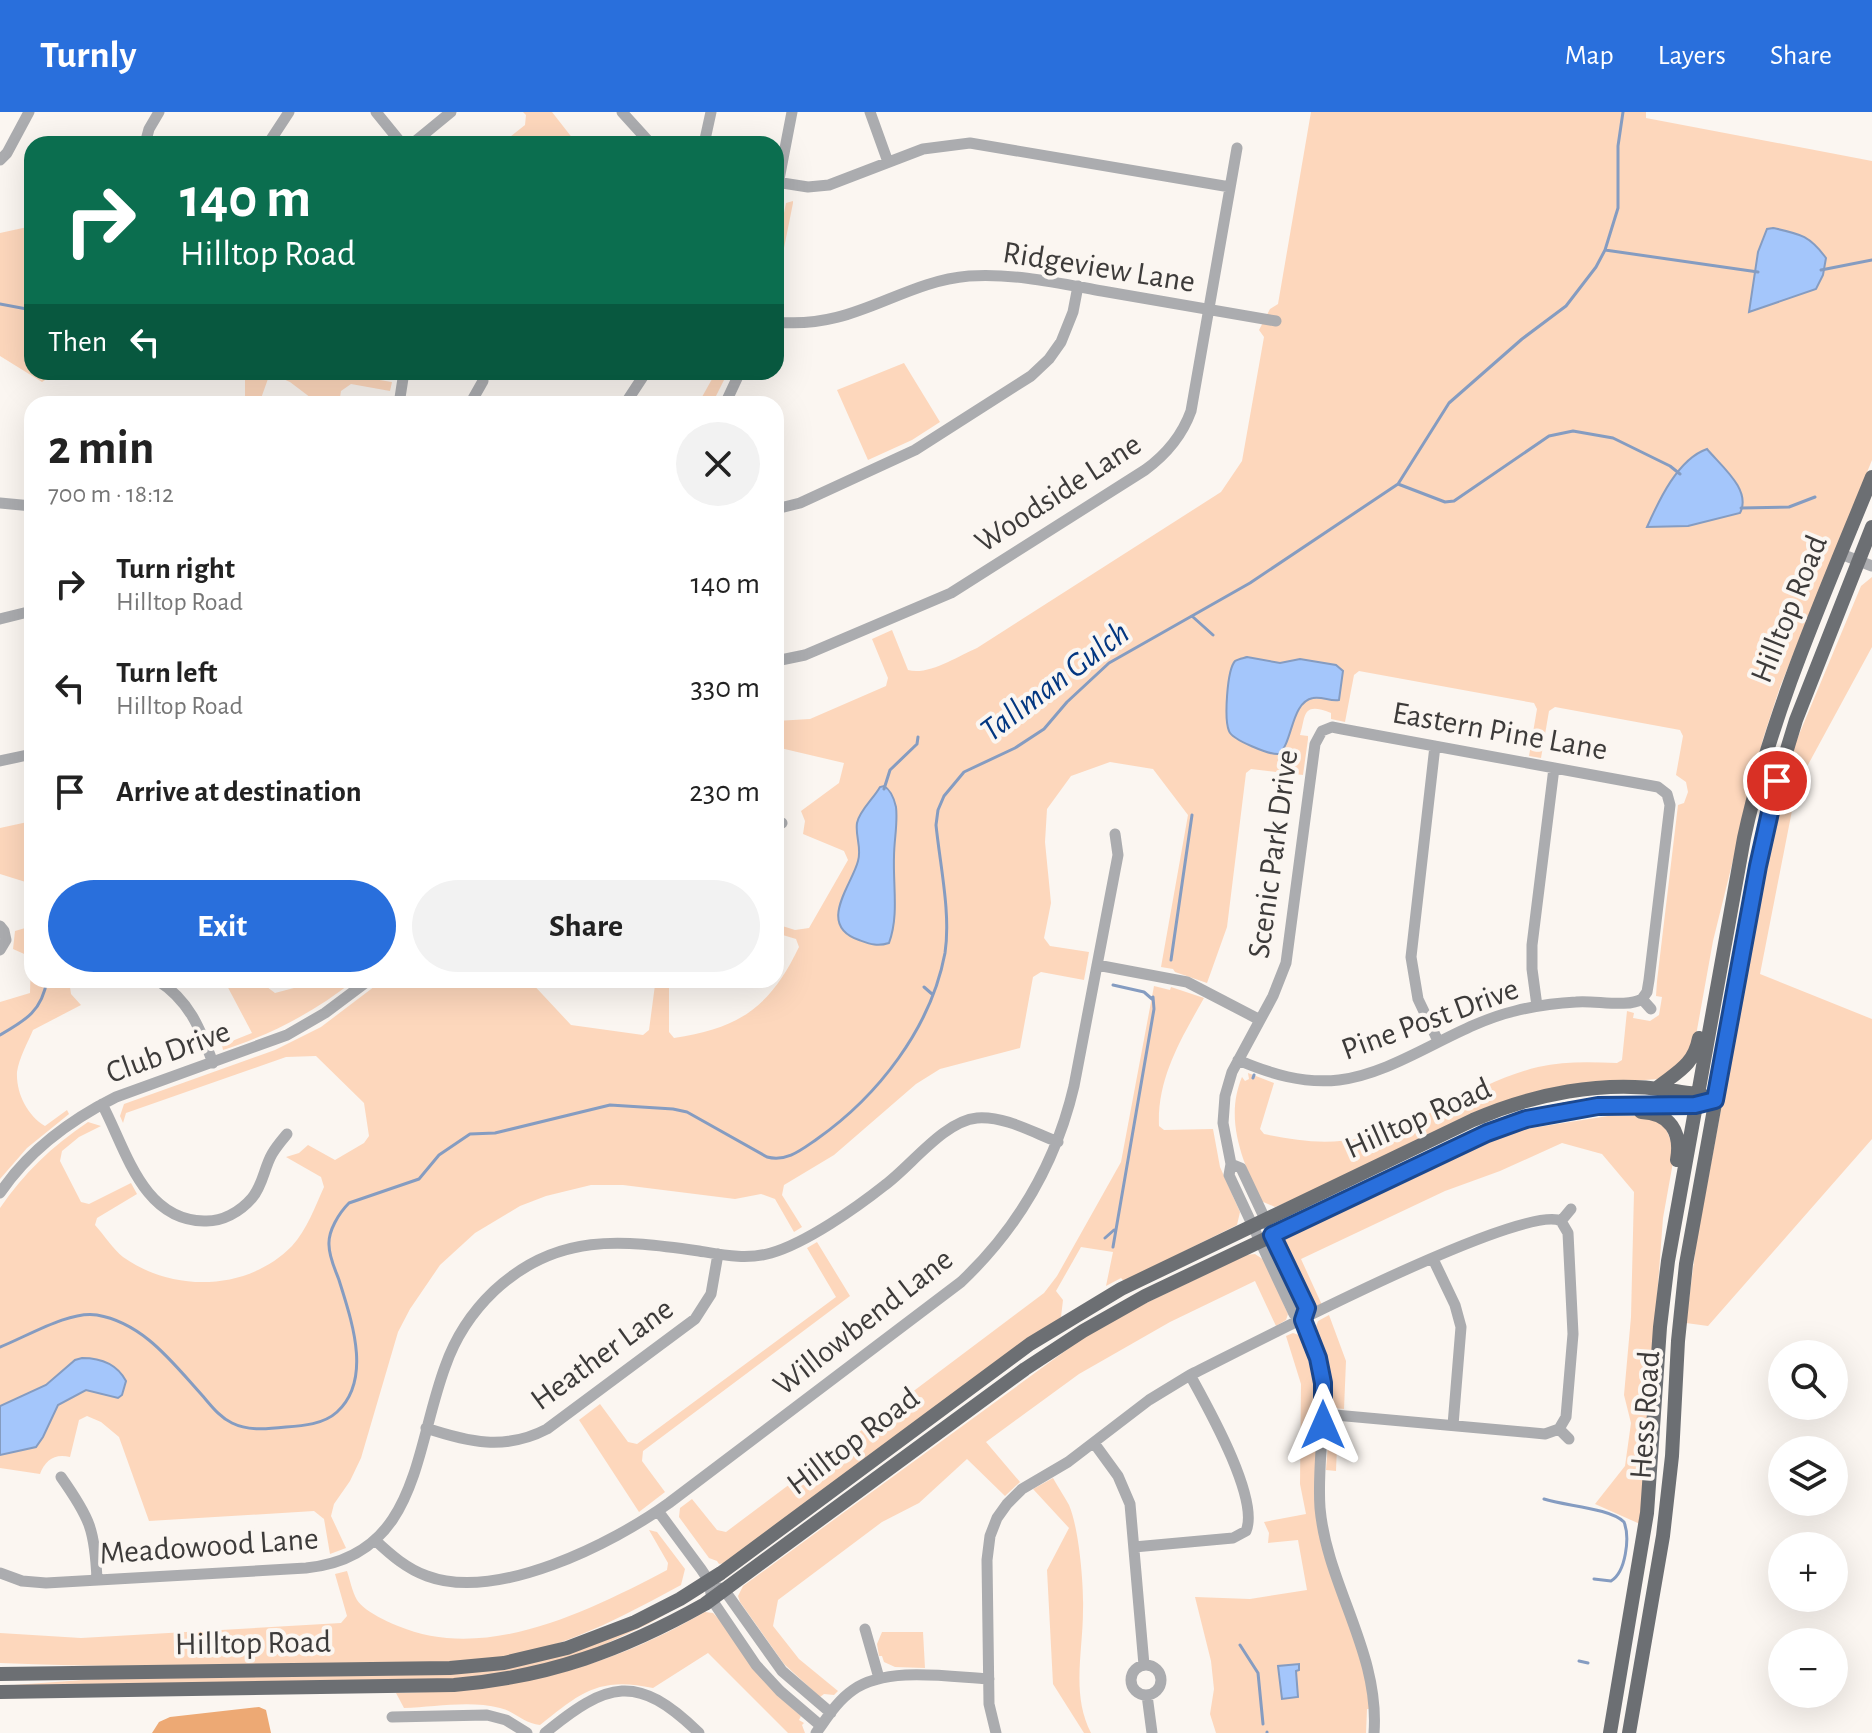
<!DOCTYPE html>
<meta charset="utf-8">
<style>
body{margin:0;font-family:"Alegreya Sans",sans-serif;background:#f2f2f2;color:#222;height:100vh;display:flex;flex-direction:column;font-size:30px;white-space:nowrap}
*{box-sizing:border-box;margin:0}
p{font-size:26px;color:#767676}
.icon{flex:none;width:44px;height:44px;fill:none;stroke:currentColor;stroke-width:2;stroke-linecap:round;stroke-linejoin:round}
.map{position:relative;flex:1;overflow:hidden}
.drawer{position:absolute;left:24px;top:284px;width:760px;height:592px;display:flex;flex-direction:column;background:#fff;border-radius:24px;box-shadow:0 8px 32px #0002}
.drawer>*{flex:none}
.hud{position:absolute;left:24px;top:24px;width:760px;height:244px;border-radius:24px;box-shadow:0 8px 32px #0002;background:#0b6e4f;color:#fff;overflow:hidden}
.buttons{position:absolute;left:1768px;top:1228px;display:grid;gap:16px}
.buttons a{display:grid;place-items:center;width:80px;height:80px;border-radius:50%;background:#fff;box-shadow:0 8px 32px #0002;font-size:40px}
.pin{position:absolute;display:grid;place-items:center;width:68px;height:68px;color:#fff;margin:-34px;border:4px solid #fff;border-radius:50%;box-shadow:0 2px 8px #0007}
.me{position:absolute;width:88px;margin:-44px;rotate:0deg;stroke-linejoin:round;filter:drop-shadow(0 0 6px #0008)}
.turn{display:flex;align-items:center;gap:28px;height:168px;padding:0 24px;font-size:36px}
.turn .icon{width:104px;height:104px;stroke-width:2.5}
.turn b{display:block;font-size:56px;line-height:68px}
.then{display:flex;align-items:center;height:76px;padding:0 24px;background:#0003;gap:16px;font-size:30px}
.round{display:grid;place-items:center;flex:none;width:84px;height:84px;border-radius:42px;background:#f2f2f2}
.summary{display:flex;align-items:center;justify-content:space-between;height:136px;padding:0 24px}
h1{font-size:48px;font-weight:600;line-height:60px}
.action{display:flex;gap:16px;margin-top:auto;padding:16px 24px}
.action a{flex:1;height:92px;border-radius:48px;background:#296fdc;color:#fff;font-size:32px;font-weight:600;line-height:92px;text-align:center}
.action a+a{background:#f2f2f2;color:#222}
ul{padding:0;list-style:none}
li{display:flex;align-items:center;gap:24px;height:104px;padding:0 24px}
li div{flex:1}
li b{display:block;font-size:30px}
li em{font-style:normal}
header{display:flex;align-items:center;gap:48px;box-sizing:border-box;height:112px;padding:0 40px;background:#296fdc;color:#fff}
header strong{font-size:38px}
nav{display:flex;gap:44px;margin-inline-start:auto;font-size:28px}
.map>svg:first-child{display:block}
.green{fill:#fdd7bc}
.forest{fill:#eda974}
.water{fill:#a4c6fb;stroke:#859cc1;stroke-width:2}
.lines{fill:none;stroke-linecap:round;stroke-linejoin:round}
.stream{stroke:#859cc1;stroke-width:3}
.minor{stroke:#abacaf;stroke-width:11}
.major{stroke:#6c6f73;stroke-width:14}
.route-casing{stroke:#1b488f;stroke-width:20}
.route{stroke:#296fdc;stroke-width:14}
.labels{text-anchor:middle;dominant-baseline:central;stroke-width:8;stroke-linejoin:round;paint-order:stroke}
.street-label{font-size:32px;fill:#3d3b3a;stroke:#fbf6f1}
.water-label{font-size:34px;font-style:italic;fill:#033781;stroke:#fbf6f1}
</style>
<header>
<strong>Turnly</strong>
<nav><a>Map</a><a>Layers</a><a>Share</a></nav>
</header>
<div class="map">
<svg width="1872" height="1621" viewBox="0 0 1872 1621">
<rect width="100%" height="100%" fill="#fbf6f1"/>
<path class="green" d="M523 0H552L577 32H501L525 13 526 3Z
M1311 0H1646V6L1872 49V348L1780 575 1763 627 1713 829 1695 929 1690 942 1659 967 1570 973 1275 1095 1261 1089C1243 1050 1224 1008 1242 965L1245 969 1249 967 1248 961 1274 971 1260 1017 1264 1022C1296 1029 1328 1033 1361 1026 1424 1013 1476 970 1538 955 1564 949 1590 950 1617 951L1622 948 1627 899 1634 901 1633 906 1650 909 1659 903 1662 885 1656 884 1657 869 1678 693 1684 691 1688 680 1686 670 1676 663 1683 624 1680 618 1555 595 1549 599 1541 646 1529 644 1537 597 1534 591 1359 559 1354 563 1345 610 1331 607V601C1301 589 1306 605 1300 623L1308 624V627L1303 663 1251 657 1246 661 1227 815 1207 871 1175 860 1173 857 1161 855 1188 703 1153 657 1110 650 1071 664 1047 697 1045 730 1051 791 1044 826 1050 834 1089 840 1084 868 1041 860 1033 865 1020 936 940 957 916 972 834 1043 784 1073 782 1083 802 1115 794 1120 775 1087 761 1082 735 1087 623 1073H591L546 1084 520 1094 475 1121 440 1153 410 1197 398 1220 361 1346 350 1369 334 1392 331 1404 346 1436 330 1442 324 1407 314 1399 149 1409 119 1325 101 1310 87 1304 79 1308 70 1345C55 1341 45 1348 40 1362L0 1356V1096C24 1061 52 1034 88 1010L101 1014 79 1025 62 1039 60 1049 81 1090 89 1092 131 1071 137 1082 97 1106 95 1113C104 1123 113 1137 123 1145 173 1181 248 1179 292 1134 307 1117 315 1095 324 1075L321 1065 286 1045 299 1041 308 1033 335 1048 364 1031 369 1024 364 991 316 944 286 945 126 1001 123 1011 120 1004 124 992 275 938 321 915 383 868H529L571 913 643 923 649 918 655 873 669 874V920L674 926C740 916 770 895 799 835L796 827 776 821V812L795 818 809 816 848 748 844 739 803 722 805 709 801 699 839 671 844 651 776 635V609L810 607 886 574 888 566 872 527 892 518 908 558C928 564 958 544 977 536L1221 380 1242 349 1264 225 1259 218 1270 197 1278 192Z
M793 89V91L776 176V141L786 91Z
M32 114V260H57L42 270 0 244V121Z
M904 251 940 310 912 328 868 348 837 278Z
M245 260H347L349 263 392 270 390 279 351 272 341 279 339 292H319L290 270 272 262 269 264 259 292H245Z
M716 260H728L712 292H698Z
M1872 465V535L1797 673 1760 862 1872 907V1027L1708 1214 1686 1211 1697 1126 1779 688 1793 637 1861 474Z
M32 709V772L0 762V716Z
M32 814V868H69L71 882 81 893 33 918C28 930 19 946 17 960 16 981 27 1003 45 1014L67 998 69 1002 27 1036 0 1067V890L30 881 31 845 13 837 15 819Z
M224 868H258L275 881 324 868H355C314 900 273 922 223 938L222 933 252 921Z
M1154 874 1170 878 1171 875 1204 886C1181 927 1157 966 1159 1014L1164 1018 1213 1017 1220 1055 1240 1100 1237 1113 1124 1169 1121 1166 1106 1174 1113 1140 1081 1135 1056 1179 1063 1188 1061 1205 725 1451 719 1452 717 1449 709 1446 679 1405 680 1396 692 1387 717 1418 726 1420 1044 1181 1057 1164 1121 1050Z
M1608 1004H1648L1664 1012 1675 1039 1663 1106 1640 1412 1595 1392 1625 1354 1631 1311 1624 1283 1631 1205 1634 1080 1602 1042 1562 1031 1500 1059 1445 1079 1301 1147 1322 1193 1317 1194 1309 1190 1284 1133 1286 1125 1291 1122 1507 1020Z
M817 1130 850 1184 643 1339 642 1349 665 1380 639 1400 579 1308 600 1292 628 1330 637 1332 836 1185 807 1136Z
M1255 1142 1264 1148 1288 1202 1286 1208 1276 1214 1255 1169 1170 1210 1079 1262 986 1330 1020 1370 1005 1384 967 1347 919 1391 882 1410 778 1488 773 1514 799 1547 838 1579 834 1583 824 1582 820 1585 784 1552 740 1490 738 1484 743 1474 1083 1226 1138 1195 1246 1143Z
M1329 1203 1346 1249 1344 1297 1335 1296 1330 1290 1326 1253 1315 1217 1318 1209Z
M1293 1221 1302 1224 1315 1256 1319 1288 1315 1380 1365 1560 1370 1597H1367L1366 1621H1216L1210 1602 1214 1577 1211 1549 1195 1485 1250 1487 1307 1478 1298 1428 1268 1431 1269 1421 1264 1410 1306 1402 1300 1372 1301 1272 1286 1224Z
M1338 1309 1336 1359 1326 1358 1329 1318 1331 1312Z
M1053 1366C1058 1375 1064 1384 1069 1393 1079 1416 1084 1473 1083 1498 1083 1540 1071 1582 1091 1621H1084L1053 1572 1047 1458 1069 1416 1033 1377Z
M649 1418 657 1420 685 1457 681 1473C629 1501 578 1529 520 1542 458 1555 391 1551 327 1552 218 1553 109 1556 0 1551V1521L81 1526 341 1511 347 1504 335 1462 347 1459C350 1468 352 1479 357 1488 364 1499 386 1509 398 1514 486 1551 589 1499 667 1458L668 1451Z
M690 1488 648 1512 584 1542 549 1553 466 1567 0 1574 97 1567 512 1555C576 1543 632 1518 690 1488Z
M705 1500 713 1501 719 1507 776 1582 801 1604 799 1608 804 1611 802 1613 805 1621H788L708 1541 653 1576C599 1564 580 1581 540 1613 525 1612 514 1599 500 1596 470 1588 434 1595 404 1596L396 1581C514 1579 602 1559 705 1500Z
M882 1520H923L925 1556 895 1555 884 1550 882 1544H879L877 1532Z"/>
<path class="forest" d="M259 1595 266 1598 271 1621H152L159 1610 170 1605Z"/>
<path class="water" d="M1773 116C1800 122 1809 123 1826 146L1823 163 1816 177 1749 200 1758 140 1767 117Z
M1707 337C1721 354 1752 378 1740 401L1688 414 1647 415C1659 388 1678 347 1707 337Z
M1247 545 1280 551 1300 547 1336 553 1343 559 1339 588C1331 590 1322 584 1313 586 1291 590 1293 630 1279 642 1270 643 1232 628 1229 619 1224 607 1227 558 1235 549 1238 547 1244 546 1247 545Z
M884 674C891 678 894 686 896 695 898 711 894 728 894 745 893 774 899 804 889 831 877 835 870 832 859 828 816 813 852 773 858 749 862 736 855 724 857 711 859 699 874 686 880 675Z
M82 1246C101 1246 117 1252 126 1269L122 1283 118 1286 86 1278 58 1293 43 1325 36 1335 0 1343V1294L46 1273 75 1248Z
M1299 1552V1558L1296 1559 1298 1585 1282 1587 1278 1554Z"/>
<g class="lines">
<path class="stream" d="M1605 138 1758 160
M1821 158 1872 148
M0 192 32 198
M314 260 321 261
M1398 372 1445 390 1454 389 1549 324 1573 319 1613 326 1670 354 1680 362
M1741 396 1789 395 1815 385
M1193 505 1213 523
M884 677 890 658 917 632 918 625
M1171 848 1192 703
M1113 873 1144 880 1152 887
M924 875 932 882
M0 923C26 908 42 899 47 868
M1253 966 1254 963
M1105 1126 1114 1118
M1113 1135 1154 897 1153 885
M0 1235C26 1225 70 1198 97 1203 143 1211 172 1250 201 1282 210 1292 219 1305 232 1311 248 1319 268 1317 286 1315 303 1314 324 1312 337 1300 373 1267 351 1207 339 1168 335 1157 329 1145 329 1133 328 1119 339 1101 349 1091L419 1067 439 1043 470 1022 495 1021 610 993 673 997 687 1000 767 1045C787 1050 801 1038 817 1027 878 984 931 916 945 841 951 802 940 753 936 713L938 698 944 684 964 660 1015 636 1044 617 1067 590 1109 551 1250 471 1398 372 1449 291 1522 227 1566 194 1596 155 1605 138 1618 96V34L1623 0
M1544 1387C1565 1394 1610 1396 1624 1410 1630 1425 1626 1460 1611 1469L1594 1467
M1240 1533 1258 1561 1263 1612
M1579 1549 1588 1551
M1267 1620V1621"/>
<path class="minor" d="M376 0 402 32
M622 0 651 32
M870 0 888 50
M145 32 149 17 159 0
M268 32 289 0
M412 32 451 0
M704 32 711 0
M0 48 7 41 29 0
M776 70 808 75 829 73 923 37 970 31 1230 75
M776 83 792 0
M776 210C855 218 899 170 969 164 1014 161 1058 171 1102 179 1160 189 1218 199 1276 209
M399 292 404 260
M470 292 483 269
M625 292 646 260
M725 292 740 260
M0 391 32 394
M776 397 800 391 915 338 1031 264 1049 247 1061 230 1073 200 1078 174
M1841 442 1872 454
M0 507 32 499
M776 549 805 543 951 481 1145 358C1167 342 1182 324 1191 299L1237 36
M1322 619 1315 632 1286 851 1273 884 1232 960 1225 984 1223 1011 1231 1052 1229 1063 1294 1202C1306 1209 1308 1219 1313 1232 1333 1286 1316 1340 1320 1396 1327 1474 1380 1540 1374 1621
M1322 619 1332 615 1342 617 1658 675 1667 682
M1435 634 1411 845 1418 887 1438 929
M0 649 32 642
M776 714 782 711
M0 814 4 819 6 828 0 838
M1097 853 1187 870 1260 908
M157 868C189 888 200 916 213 951
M1642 887 1647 880 1649 868 1670 693 1667 682
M1642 887 1651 897
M1537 894 1532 857V833L1554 656
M1238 948C1271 962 1303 972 1339 968 1398 961 1455 913 1515 899 1535 894 1556 891 1576 890 1594 888 1628 896 1642 887
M102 992C126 1037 142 1108 204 1109 222 1110 240 1100 252 1086 263 1073 264 1056 272 1042 276 1035 282 1028 287 1022
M1231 1052 1241 1056 1307 1196 1303 1208
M0 1081C29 1038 70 1008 116 985L287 923 325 901 369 868
M1561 1109 1571 1097
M1433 1147 1455 1193 1461 1215 1453 1313
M1190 1263C1207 1294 1260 1387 1246 1419
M1324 1302 1545 1322 1559 1317
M426 1316C468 1330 505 1339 547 1317L695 1207 711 1182 718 1142
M1559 1317 1566 1305 1573 1222 1568 1121 1561 1109
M1559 1317 1569 1327
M1094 1331 1118 1364 1130 1392 1144 1553
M61 1365C90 1406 95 1418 97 1468
M658 1399 701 1457 709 1469 712 1488 756 1553 780 1579 821 1614
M376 1429C391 1443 407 1457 427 1464 497 1490 612 1432 669 1391L961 1170C1018 1116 1056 1051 1074 974L1118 743 1115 722
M1134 1435 1233 1426 1246 1419
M0 1461 22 1469 46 1471 306 1456C418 1445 414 1339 445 1255 455 1226 472 1200 494 1179 557 1120 621 1128 699 1139 723 1143 747 1148 771 1141 806 1131 856 1096 885 1073 911 1054 944 1009 977 1006 1005 1004 1032 1020 1058 1030
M720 1476 725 1479 782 1559 831 1601
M865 1517 879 1566
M1131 1568a15 15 0 1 1 30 0a15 15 0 1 1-30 0Z
M1147 1583 1152 1621
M392 1605 487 1603 506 1608 527 1621
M545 1621C607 1570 637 1560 699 1621
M816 1621C827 1606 837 1589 853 1578 887 1554 949 1565 989 1567
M996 1621 989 1592 987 1448 990 1424 997 1406 1007 1392 1022 1377 1068 1350 1149 1288 1190 1263C1241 1238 1524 1089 1561 1109"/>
<path class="major" d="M1657 976C1677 960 1694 953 1699 926
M1641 1000C1670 1001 1682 1020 1677 1048
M0 1562 450 1556 504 1551 567 1536 635 1510 680 1487 721 1461 1030 1232 1121 1177 1473 1008C1533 982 1602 968 1667 978 1686 981 1697 980 1715 988
M0 1580 454 1573C549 1565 623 1538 705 1492L1025 1257 1083 1219 1145 1184 1482 1024C1522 1005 1566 994 1610 993 1645 992 1681 997 1715 988
M1610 1621 1647 1401 1660 1215 1668 1149 1744 726C1771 601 1824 483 1872 365
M1629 1621 1663 1424 1672 1344 1678 1229 1686 1152 1758 754 1774 680 1796 608 1872 415"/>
</g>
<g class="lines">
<g class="route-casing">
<path id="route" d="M1323 1313V1271L1318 1246 1303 1208 1307 1196 1272 1123 1487 1021 1526 1007 1598 994 1695 993 1715 988 1758 754 1777 669"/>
</g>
<use href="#route" class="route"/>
</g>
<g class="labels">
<g class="street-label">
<text transform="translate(1099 155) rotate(9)">Ridgeview Lane</text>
<text transform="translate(1058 381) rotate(-33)">Woodside Lane</text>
<text transform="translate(1789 497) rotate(-68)">Hilltop Road</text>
<text transform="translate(1500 619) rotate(10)">Eastern Pine Lane</text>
<text transform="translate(1273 742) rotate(-82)">Scenic Park Drive</text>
<text transform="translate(1430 907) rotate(-20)">Pine Post Drive</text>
<text transform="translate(168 940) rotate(-20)">Club Drive</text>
<text transform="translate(1418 1006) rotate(-24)">Hilltop Road</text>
<text transform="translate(863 1210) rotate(-38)">Willowbend Lane</text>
<text transform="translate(602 1242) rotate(-36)">Heather Lane</text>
<text transform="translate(1645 1303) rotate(-86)">Hess Road</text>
<text transform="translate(853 1329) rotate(-37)">Hilltop Road</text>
<text transform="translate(209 1434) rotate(-4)">Meadowood Lane</text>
<text transform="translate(253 1531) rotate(-1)">Hilltop Road</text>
</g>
<g class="water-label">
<text transform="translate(1055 570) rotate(-37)">Tallman Gulch</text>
</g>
</g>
</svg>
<div class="buttons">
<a><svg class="icon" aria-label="search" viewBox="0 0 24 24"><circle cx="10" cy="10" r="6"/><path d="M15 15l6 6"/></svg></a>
<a><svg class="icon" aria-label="layers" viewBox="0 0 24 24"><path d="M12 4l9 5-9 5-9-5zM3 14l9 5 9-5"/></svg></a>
<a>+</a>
<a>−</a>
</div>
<div class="pin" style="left:1777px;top:669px;background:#d93025"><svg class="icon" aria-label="arrive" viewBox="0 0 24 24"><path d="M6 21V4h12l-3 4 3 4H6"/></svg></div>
<svg class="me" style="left:1323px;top:1313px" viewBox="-20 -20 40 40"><path d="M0-17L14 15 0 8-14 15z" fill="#296fdc" stroke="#fff" stroke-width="4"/></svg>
<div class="hud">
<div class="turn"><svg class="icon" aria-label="right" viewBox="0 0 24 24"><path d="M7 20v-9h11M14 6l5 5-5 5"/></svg><div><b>140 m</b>Hilltop Road</div></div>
<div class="then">Then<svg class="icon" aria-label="left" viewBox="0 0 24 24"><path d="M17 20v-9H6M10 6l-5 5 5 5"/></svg></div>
</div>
<section class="drawer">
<div class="summary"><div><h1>2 min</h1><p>700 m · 18:12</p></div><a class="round"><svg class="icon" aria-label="close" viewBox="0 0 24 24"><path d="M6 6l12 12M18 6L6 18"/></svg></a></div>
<ul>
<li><svg class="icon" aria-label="right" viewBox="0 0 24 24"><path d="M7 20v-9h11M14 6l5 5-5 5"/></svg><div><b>Turn right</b><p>Hilltop Road</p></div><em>140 m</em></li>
<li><svg class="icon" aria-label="left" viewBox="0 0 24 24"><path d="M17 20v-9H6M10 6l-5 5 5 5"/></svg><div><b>Turn left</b><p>Hilltop Road</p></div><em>330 m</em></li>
<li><svg class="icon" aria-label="arrive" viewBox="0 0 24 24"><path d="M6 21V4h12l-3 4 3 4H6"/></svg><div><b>Arrive at destination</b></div><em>230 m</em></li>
</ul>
<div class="action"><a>Exit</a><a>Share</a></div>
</section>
</div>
